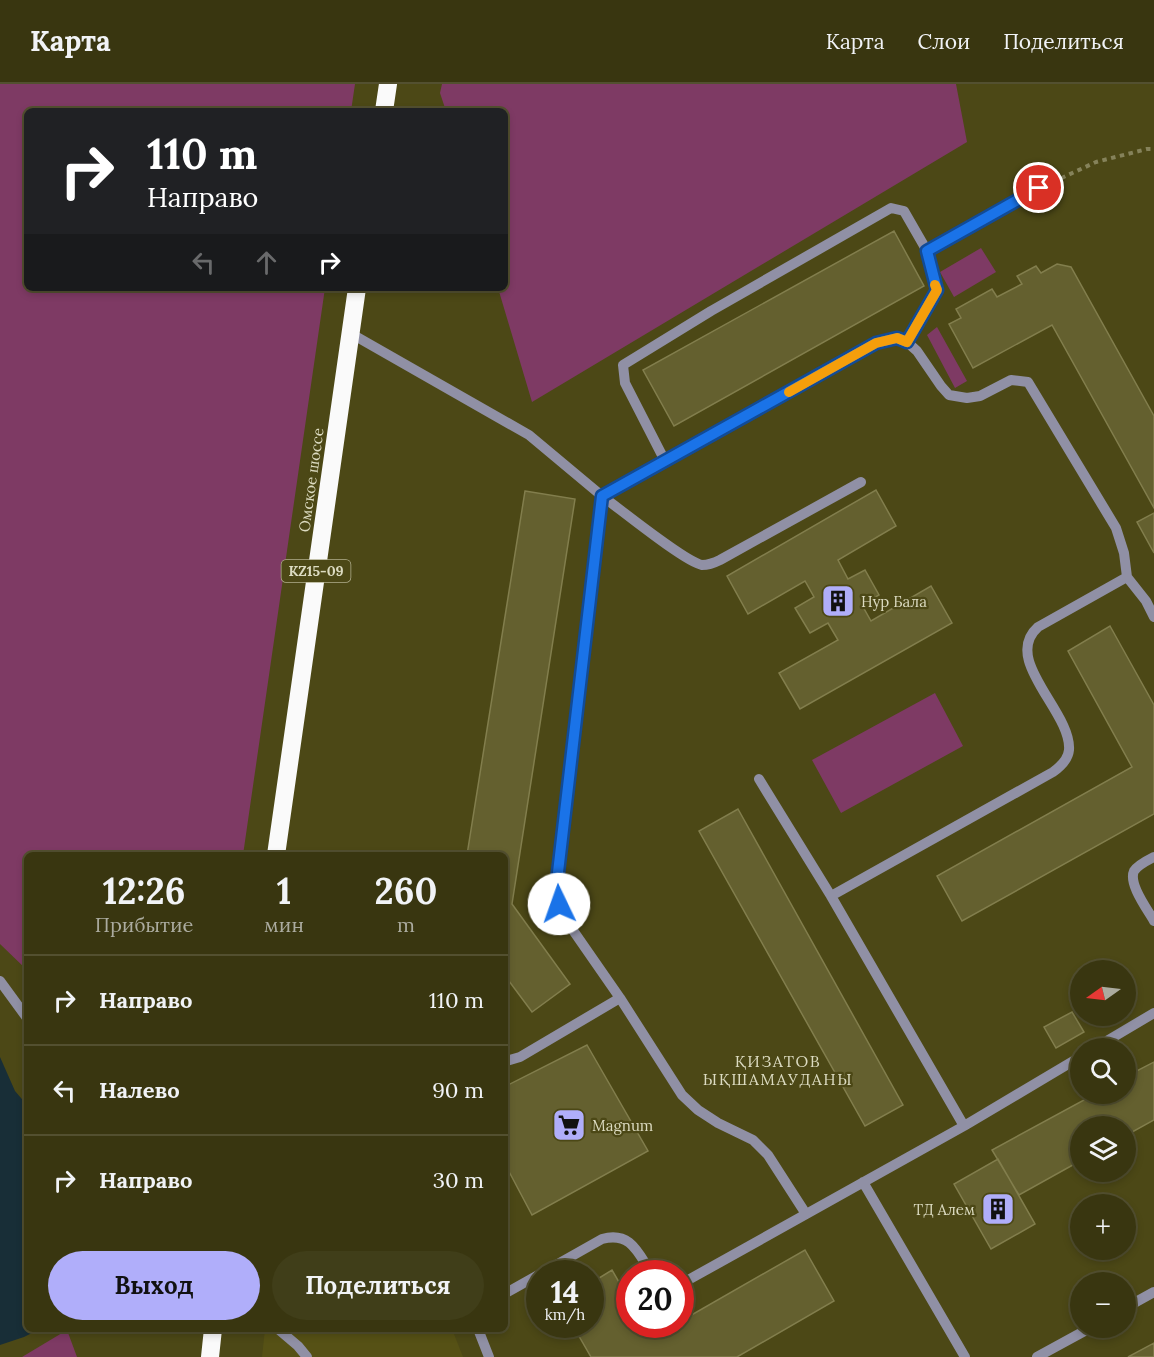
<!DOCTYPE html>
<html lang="ru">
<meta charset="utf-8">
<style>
body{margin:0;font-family:Lora,serif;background:#403e19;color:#f1f3f6;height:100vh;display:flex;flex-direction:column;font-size:22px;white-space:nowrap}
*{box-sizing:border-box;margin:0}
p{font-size:20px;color:#abab9f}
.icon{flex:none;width:33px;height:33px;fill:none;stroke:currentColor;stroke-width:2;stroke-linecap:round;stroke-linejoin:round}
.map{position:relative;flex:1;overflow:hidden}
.drawer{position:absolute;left:24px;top:768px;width:484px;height:480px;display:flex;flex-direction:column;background:#393610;border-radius:9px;box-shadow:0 3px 9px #0003,0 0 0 2px #535030}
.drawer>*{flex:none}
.top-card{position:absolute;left:24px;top:24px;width:484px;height:183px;border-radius:9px;box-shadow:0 3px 9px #0003,0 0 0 2px #535030;background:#202124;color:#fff;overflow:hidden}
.needle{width:39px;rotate:256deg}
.controls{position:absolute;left:1070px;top:876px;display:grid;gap:12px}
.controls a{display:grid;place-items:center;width:66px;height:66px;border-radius:50%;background:#393610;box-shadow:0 3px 9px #0003,0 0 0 2px #535030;font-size:30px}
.speed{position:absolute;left:526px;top:1176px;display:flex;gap:12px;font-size:30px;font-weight:700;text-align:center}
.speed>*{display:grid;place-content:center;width:78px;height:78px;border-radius:50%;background:#393610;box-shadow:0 3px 9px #0003,0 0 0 2px #535030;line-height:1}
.speed small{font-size:15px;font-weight:400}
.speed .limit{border:9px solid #d22;background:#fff;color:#111}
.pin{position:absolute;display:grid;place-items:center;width:51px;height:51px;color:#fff;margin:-26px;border:3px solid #fff;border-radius:50%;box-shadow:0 2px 6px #0007}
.me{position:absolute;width:66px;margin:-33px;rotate:357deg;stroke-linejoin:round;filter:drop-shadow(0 0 4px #0008)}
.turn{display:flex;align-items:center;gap:21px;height:126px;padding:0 24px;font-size:27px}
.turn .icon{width:78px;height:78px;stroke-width:2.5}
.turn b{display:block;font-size:42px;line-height:51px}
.lanes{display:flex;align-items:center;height:57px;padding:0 24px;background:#0003;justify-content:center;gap:30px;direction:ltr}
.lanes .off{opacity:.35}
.eta{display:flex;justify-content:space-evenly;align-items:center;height:102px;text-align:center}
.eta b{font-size:36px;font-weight:800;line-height:42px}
.action{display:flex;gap:12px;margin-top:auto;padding:12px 24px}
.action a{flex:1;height:69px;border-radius:36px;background:#b0aefa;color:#111;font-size:24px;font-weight:800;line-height:69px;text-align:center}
.action a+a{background:#403e19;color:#f1f3f6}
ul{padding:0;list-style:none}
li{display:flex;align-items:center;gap:18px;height:90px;padding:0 24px;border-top:2px solid #535030}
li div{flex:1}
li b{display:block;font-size:22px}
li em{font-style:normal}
header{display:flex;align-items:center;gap:36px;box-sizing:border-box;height:84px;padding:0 30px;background:#393610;border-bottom:2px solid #535030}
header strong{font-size:28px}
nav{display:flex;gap:33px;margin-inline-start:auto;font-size:21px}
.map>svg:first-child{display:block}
.built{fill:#565115}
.green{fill:#7e3a64}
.water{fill:#182e37}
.building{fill:#64602f;stroke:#827e4d;stroke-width:1.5}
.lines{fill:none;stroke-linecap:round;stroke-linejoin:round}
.path{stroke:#85825a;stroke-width:4;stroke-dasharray:4.5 4.5;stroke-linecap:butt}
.minor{stroke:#9090a5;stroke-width:10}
.highway{stroke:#fafafa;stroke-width:18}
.route-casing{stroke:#114b97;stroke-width:15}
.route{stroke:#1a73e8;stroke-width:10}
.slow{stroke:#f59e0b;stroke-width:10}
.labels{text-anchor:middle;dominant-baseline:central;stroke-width:4.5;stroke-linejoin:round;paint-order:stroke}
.shield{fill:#4c4816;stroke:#b1af8e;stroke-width:1.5}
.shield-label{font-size:14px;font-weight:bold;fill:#dcdbc1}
.street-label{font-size:15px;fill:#dcdbc1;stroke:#4c4816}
.poi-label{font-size:15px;fill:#dcdbc1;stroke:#4c4816;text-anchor:start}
.neighbourhood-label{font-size:16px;letter-spacing:1.5px;fill:#dcdbc1;stroke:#4c4816}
</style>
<header>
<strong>Карта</strong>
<nav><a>Карта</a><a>Слои</a><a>Поделиться</a></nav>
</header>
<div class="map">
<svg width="1154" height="1273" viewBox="0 0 1154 1273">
<rect width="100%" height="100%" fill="#4c4816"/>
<path class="built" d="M265 1245H452L463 1273H262Z"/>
<path class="green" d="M0 0H355L351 27H27V204H325L243 771H27V886L0 860Z
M442 0H956L967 58 532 318 498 204H506V27H446L440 9Z
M981 164 996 188 954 213 940 188Z
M937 243 967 297 955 304 927 251Z
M935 609 963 662 841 729 812 676Z
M67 1246 77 1273H22Z"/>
<path class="water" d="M0 973 15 1007 27 1021V1245H40L24 1253 0 1261Z"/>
<path class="building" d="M894 147 924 202 674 342 643 286Z
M1057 180 1071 183 1154 332V424L1052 241 973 284 949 240 961 234 956 225 992 205 997 213 1022 200 1017 192 1036 182 1041 189Z
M876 406 896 442 838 476 848 495 865 486 879 511 862 521 871 537 931 502 952 539 800 625 779 589 838 556 828 539 810 549 795 524 814 513 805 497 748 530 727 492Z
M525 407 575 415 512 820 570 900 532 928 506 893V771H467Z
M1154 429V469L1137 438Z
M1110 542 1154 621V730L962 837 937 792 1132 683 1068 567Z
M738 725 903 1021 865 1042 699 747Z
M1072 928 1084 948 1056 964 1044 943Z
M587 961 648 1067 532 1131 506 1082V1002Z
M1154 978V1036L1125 1052V1042H1080V1077L1019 1111 992 1066 1095 1010H1125V993Z
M998 1075 1035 1140 991 1165 954 1100Z
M805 1166 834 1217 737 1273H591L572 1240H591V1199L612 1186 630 1217V1240H643L651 1254 675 1240H681V1237Z
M1154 1259V1273H1128Z"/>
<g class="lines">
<path class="path" d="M1053 98 1096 78 1147 65H1154"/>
<path class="minor" d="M927 167 1039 104
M350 249 529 351 602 412 557 797 559 820 570 842 620 914 520 973 506 977
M665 377 625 299 623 281 711 227 891 124 904 127 927 167 937 206 907 258
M861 398 720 476C714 479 709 481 702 481 685 478 620 425 602 412L876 259 897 254 907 258 917 267 941 302 949 311 967 314 980 312 1011 296 1028 298 1116 444 1124 469 1127 493
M1154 773C1148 776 1138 781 1134 787 1128 800 1148 826 1154 837
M831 812 1053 688C1060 683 1068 676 1069 666 1072 628 1001 576 1038 543L1127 493 1146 517 1154 533
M0 897 27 934
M620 914 682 1011 698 1026 718 1039 753 1056 768 1071 806 1130
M1095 964 1154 929
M964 1042 1080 973
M863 1098 965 1273
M540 1190 602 1155C631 1147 638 1169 652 1190
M681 1200 964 1042 831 812 759 695
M506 1209 540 1190
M1125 1224 1154 1208
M278 1245 298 1262 307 1273
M478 1245 489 1273
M1037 1273 1090 1244"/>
<path class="highway" d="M384 27 388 0
M276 771 357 204
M210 1273 213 1245"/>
</g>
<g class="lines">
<g class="route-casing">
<path id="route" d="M559 820 557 797 602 412 876 259 897 254 907 258 937 206 927 167 1039 104"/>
</g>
<use href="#route" class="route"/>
<path class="slow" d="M789 308 876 259 897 254 907 258 937 206 935 201"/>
</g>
<defs>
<g id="building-square" transform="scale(1.725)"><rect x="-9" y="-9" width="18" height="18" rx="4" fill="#b0aefa" stroke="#4c4816"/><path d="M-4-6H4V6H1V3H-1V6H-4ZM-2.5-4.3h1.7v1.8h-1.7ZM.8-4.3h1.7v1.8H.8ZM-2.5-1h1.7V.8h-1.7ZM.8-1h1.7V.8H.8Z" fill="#111"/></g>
<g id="supermarket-square" transform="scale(1.725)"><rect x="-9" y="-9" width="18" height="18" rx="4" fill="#b0aefa" stroke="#4c4816"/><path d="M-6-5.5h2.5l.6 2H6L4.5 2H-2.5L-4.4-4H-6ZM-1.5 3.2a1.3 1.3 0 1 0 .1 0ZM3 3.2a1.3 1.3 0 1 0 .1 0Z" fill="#111"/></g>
</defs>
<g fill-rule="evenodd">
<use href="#building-square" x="838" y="517"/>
<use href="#supermarket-square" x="569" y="1041"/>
<use href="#building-square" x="998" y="1125"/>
</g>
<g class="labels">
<rect class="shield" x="281.5" y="476" width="69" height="22" rx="4.5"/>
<g class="shield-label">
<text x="316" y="487">KZ15-09</text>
</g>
<g class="street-label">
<text transform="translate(311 396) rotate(-82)">Омское шоссе</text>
</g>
<g class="poi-label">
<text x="861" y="517">Нур Бала</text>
<text x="592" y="1041">Magnum</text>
<text x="975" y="1125" text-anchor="end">ТД Алем</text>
</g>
<g class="neighbourhood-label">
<text x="778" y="977">ҚИЗАТОВ<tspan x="778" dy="18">ЫҚШАМАУДАНЫ</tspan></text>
</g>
</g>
</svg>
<div class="controls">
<a><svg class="needle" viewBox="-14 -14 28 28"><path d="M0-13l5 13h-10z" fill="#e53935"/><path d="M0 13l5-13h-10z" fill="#abab9f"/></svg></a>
<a><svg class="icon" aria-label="search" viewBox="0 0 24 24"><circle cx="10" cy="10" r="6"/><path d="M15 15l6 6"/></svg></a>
<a><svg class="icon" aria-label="layers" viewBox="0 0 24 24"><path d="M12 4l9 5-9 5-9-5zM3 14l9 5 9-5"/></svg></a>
<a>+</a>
<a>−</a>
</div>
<div class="speed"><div>14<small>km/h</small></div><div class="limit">20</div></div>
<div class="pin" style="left:1039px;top:104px;background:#d93025"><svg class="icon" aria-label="arrive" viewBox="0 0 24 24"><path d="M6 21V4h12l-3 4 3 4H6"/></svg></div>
<svg class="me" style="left:559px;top:820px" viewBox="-20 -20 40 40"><circle r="19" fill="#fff"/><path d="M0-13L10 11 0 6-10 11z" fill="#1a73e8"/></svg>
<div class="top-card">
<div class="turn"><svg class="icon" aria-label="right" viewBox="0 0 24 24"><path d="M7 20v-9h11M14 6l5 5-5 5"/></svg><div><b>110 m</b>Направо</div></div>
<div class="lanes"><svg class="icon off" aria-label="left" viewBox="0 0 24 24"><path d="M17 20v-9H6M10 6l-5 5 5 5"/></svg><svg class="icon off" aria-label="ahead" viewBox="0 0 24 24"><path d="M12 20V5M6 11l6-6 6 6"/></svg><svg class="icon" aria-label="right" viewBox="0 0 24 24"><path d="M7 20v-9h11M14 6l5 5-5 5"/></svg></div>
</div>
<section class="drawer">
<div class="eta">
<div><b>12:26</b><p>Прибытие</p></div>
<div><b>1</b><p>мин</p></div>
<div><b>260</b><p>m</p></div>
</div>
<ul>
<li><svg class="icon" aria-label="right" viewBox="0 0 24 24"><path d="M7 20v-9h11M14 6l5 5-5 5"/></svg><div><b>Направо</b></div><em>110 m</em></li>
<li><svg class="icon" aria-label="left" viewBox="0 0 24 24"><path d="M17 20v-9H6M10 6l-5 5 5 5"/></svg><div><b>Налево</b></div><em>90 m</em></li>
<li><svg class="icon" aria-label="right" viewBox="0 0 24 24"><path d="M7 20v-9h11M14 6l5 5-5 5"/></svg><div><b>Направо</b></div><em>30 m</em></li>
</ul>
<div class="action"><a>Выход</a><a>Поделиться</a></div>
</section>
</div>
